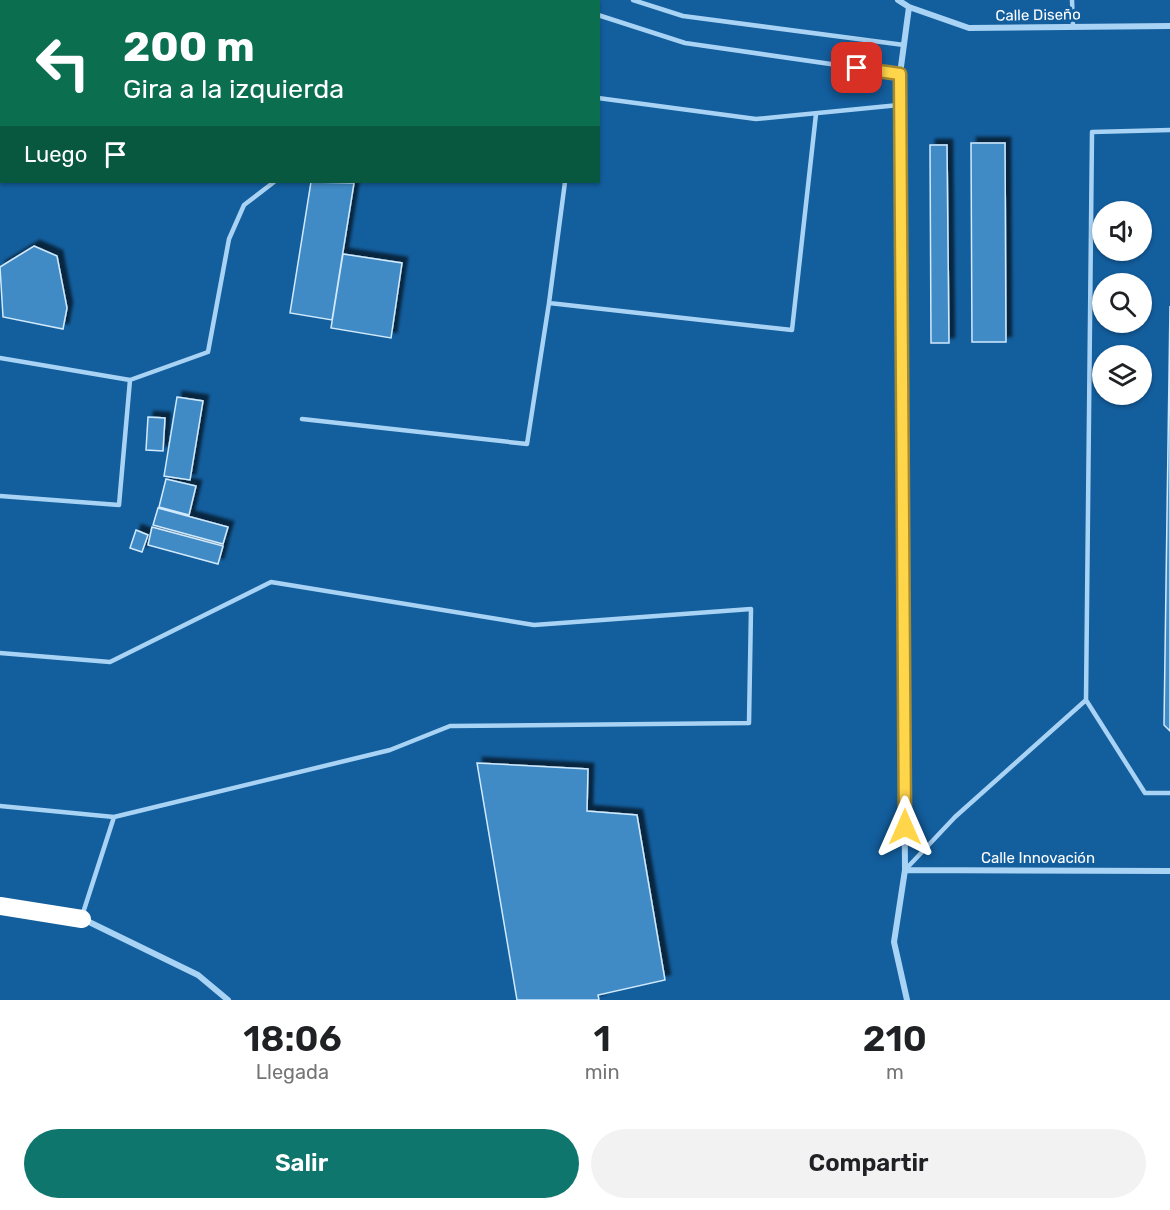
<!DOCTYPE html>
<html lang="es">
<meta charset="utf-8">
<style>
body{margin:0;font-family:Rubik,sans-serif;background:#f2f2f2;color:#202124;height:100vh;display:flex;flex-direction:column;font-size:22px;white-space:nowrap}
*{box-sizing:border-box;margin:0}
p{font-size:20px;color:#757577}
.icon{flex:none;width:33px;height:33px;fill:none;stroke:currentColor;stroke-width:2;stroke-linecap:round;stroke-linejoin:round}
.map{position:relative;height:1000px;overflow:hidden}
.drawer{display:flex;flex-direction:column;background:#fff;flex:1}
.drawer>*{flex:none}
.banner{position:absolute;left:0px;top:0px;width:600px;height:183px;box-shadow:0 2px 4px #0004;background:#0b6e4f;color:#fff;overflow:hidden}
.buttons{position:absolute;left:1092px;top:201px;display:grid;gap:12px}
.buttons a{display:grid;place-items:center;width:60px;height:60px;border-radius:50%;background:#fff;box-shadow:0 2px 4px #0004;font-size:30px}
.pin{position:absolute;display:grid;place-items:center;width:51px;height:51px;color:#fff;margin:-26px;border-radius:12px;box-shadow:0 3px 9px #0006}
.me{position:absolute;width:66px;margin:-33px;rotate:0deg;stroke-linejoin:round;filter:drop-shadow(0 0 4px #0008)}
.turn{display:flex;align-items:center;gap:21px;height:126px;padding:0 24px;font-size:27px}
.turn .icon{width:78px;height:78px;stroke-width:2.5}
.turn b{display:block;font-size:42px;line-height:51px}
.then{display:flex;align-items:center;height:57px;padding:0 24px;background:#0003;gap:12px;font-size:22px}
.eta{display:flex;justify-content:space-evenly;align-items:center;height:102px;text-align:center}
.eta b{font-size:36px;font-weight:600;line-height:42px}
.primary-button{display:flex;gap:12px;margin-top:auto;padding:12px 24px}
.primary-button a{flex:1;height:69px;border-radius:36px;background:#0f766e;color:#fff;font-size:24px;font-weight:600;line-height:69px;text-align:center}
.primary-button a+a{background:#f2f2f2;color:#202124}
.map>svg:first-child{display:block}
.building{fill:#408ac5;stroke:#d1eafe;stroke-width:1.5;filter:url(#shadow)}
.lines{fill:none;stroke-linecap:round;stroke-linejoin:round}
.service{stroke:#a9d3f4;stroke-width:4.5}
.minor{stroke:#a9d3f4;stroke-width:6}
.motorway{stroke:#fff;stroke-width:18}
.route-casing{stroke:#a68a30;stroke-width:15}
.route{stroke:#ffd54a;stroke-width:10}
.labels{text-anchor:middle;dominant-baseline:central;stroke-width:6;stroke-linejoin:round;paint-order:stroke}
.street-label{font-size:15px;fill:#fff;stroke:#135e9d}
</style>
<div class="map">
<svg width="1170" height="1000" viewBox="0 0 1170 1000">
<defs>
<filter id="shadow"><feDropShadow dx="5.5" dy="-5.5" stdDeviation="1.5" flood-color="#0009"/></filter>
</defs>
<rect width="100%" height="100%" fill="#135e9d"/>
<path class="building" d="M324 0H396L321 2Z
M971 143H1005L1006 342H972Z
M930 145H947L949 343H931Z
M311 182 354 183 332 320 290 313Z
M34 246 57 256 67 308 63 329 3 317 0 267Z
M343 254 402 263 391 338 331 328Z
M1170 306V731L1164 725Z
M177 397 203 401 190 480 164 476Z
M148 417 165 418 163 451 146 450Z
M166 479 196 486 189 515 159 507Z
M158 508 228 527 223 544 153 525Z
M152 527 223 546 218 564 148 545Z
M136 530 148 535 142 552 130 548Z
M477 763 588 769 587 811 637 815 665 980 598 995 599 1000H517Z"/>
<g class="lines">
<path class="service" d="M7 0V2
M554 0 558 2
M633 0 683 16 904 45
M1072 0 1073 26
M299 2 301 0
M519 2 527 0
M598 15 685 43 900 74
M598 98 756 119 899 105
M1170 130 1092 132 1086 700 1145 793H1170
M549 303 565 182
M0 358 130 380 208 352 229 239 244 205 274 182
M302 419 527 444 549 303 792 330 816 114
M0 496 119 505 130 380
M0 653 110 662 271 582 534 625 751 609 749 723 450 726 390 750 114 817 0 806
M905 870 955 817 1086 700
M82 916 114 817"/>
<path class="minor" d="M898 0 909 7 969 28 1170 26
M905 870 1170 871
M85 920 198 975 228 1000
M907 1000 894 942 905 870 899 105 900 74 909 7"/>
<path class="motorway" d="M0 906 82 919"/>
</g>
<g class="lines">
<g class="route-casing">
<path id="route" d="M857 68 900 74 905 827"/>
</g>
<use href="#route" class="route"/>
</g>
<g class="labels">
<g class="street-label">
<text transform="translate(1038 15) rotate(-1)">Calle Diseño</text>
<text x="1038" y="858">Calle Innovación</text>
</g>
</g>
</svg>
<div class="buttons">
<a><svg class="icon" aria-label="sound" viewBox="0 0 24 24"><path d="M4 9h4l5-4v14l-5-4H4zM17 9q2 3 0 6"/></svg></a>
<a><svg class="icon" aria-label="search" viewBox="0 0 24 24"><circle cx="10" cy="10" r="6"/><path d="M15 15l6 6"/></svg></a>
<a><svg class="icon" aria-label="layers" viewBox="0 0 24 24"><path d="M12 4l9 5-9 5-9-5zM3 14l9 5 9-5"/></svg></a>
</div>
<div class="pin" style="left:857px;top:68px;background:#d93025"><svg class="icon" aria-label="arrive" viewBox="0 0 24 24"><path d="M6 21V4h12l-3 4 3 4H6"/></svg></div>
<svg class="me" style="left:905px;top:827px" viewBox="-20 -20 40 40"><path d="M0-17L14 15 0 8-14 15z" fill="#ffd54a" stroke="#fff" stroke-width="4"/></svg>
<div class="banner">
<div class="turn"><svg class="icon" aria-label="left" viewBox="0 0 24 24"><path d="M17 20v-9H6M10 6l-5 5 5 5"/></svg><div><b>200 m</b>Gira a la izquierda</div></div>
<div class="then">Luego<svg class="icon" aria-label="arrive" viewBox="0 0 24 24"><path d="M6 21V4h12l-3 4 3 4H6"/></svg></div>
</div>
</div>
<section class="drawer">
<div class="eta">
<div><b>18:06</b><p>Llegada</p></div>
<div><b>1</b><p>min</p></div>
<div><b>210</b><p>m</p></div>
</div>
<div class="primary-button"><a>Salir</a><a>Compartir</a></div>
</section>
